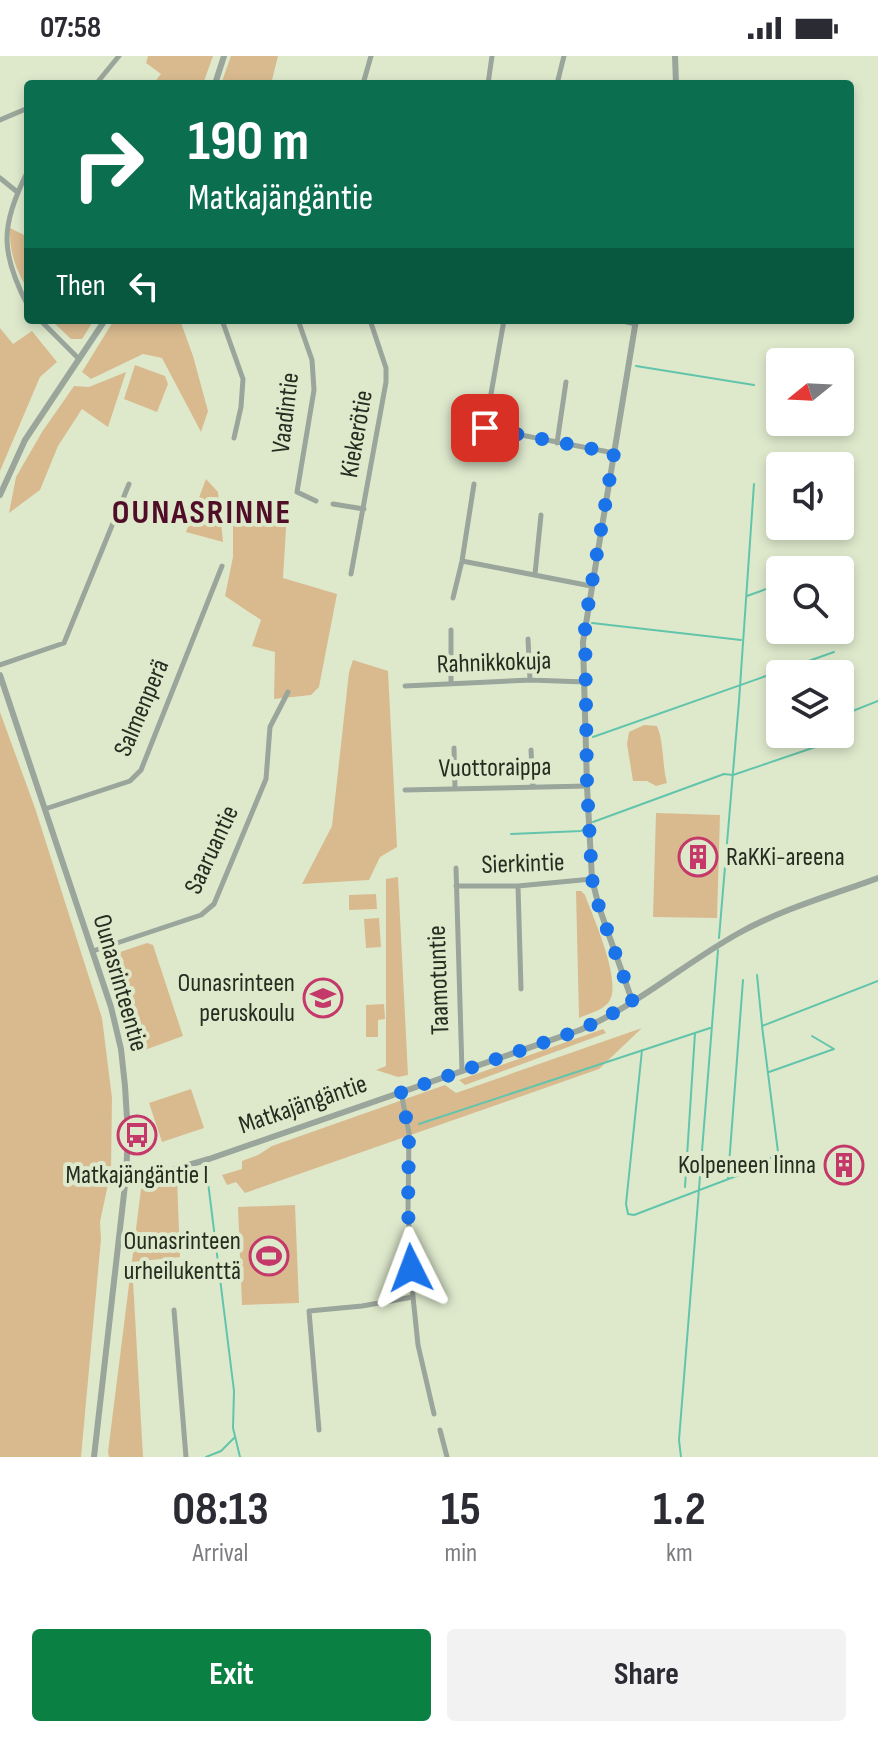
<!DOCTYPE html>
<meta charset="utf-8">
<style>
body{margin:0;font-family:"Sofia Sans Condensed",sans-serif;background:#f2f2f3;color:#2b2b33;height:100vh;display:flex;flex-direction:column;font-size:30px;white-space:nowrap}
*{box-sizing:border-box;margin:0}
p{font-size:26px;color:#7c7c81}
.icon{flex:none;width:44px;height:44px;fill:none;stroke:currentColor;stroke-width:2;stroke-linecap:round;stroke-linejoin:round}
.map{position:relative;height:1401px;overflow:hidden}
.details{display:flex;flex-direction:column;background:#fff;flex:1}
.details>*{flex:none}
.guide{position:absolute;left:24px;top:24px;width:830px;height:244px;border-radius:8px;box-shadow:0 4px 12px #0003;background:#0b6e4f;color:#fff;overflow:hidden}
.needle{width:52px;rotate:252deg}
.controls{position:absolute;left:766px;top:292px;display:grid;gap:16px}
.controls a{display:grid;place-items:center;width:88px;height:88px;border-radius:8px;background:#fff;box-shadow:0 4px 12px #0003;font-size:40px}
.pin{position:absolute;display:grid;place-items:center;width:68px;height:68px;color:#fff;margin:-34px;border-radius:16px;box-shadow:0 4px 12px #0006}
.me{position:absolute;width:88px;margin:-44px;rotate:357deg;stroke-linejoin:round;filter:drop-shadow(0 0 6px #0008)}
.turn{display:flex;align-items:center;gap:28px;height:168px;padding:0 32px;font-size:36px}
.turn .icon{width:104px;height:104px;stroke-width:2.5}
.turn b{display:block;font-size:56px;line-height:68px}
.then{display:flex;align-items:center;height:76px;padding:0 32px;background:#0003;gap:16px;font-size:30px}
.eta{display:flex;justify-content:space-evenly;align-items:center;height:136px;text-align:center}
.eta b{font-size:48px;font-weight:700;line-height:56px}
.action{display:flex;gap:16px;margin-top:auto;padding:16px 32px}
.action a{flex:1;height:92px;border-radius:8px;background:#0b8043;color:#fff;font-size:32px;font-weight:700;line-height:92px;text-align:center}
.action a+a{background:#f2f2f3;color:#2b2b33}
.status{display:flex;justify-content:space-between;align-items:center;height:56px;padding:0 40px;background:#fff;direction:ltr}
.status svg{height:22px;fill:currentColor}
.map>svg:first-child{display:block}
.green{fill:#d9ba8f}
.lines{fill:none;stroke-linecap:round;stroke-linejoin:round}
.stream{stroke:#62c5ab;stroke-width:2}
.minor{stroke:#9aa59b;stroke-width:5}
.tertiary{stroke:#9aa59b;stroke-width:6}
.route{stroke:#1a73e8;stroke-width:14;stroke-dasharray:0 25.2}
.labels{text-anchor:middle;dominant-baseline:central;stroke-width:8;stroke-linejoin:round;paint-order:stroke}
.street-label{font-size:26px;fill:#272c21;stroke:#dee9cc}
.poi-label{font-size:26px;fill:#272c21;stroke:#dee9cc;text-anchor:end}
.district-label{font-size:34px;font-weight:bold;letter-spacing:2px;fill:#500d27;stroke:#dee9cc}
</style>
<div class="status"><b>07:58</b><svg viewBox="0 0 49 12"><path d="M0 12V9h3v3zM5 12V6h3v6zM10 12V3h3v9zM15 12V0h3v12zM26 1h20v11H26zM47 4h2v5h-2z"/></svg></div>
<div class="map">
<svg width="878" height="1401" viewBox="0 0 878 1401">
<rect width="100%" height="100%" fill="#dee9cc"/>
<path class="green" d="M148 0H213L203 28H153L161 18 146 7Z
M231 0H278L271 28H221Z
M10 172 28 181V234C16 214 9 196 10 172Z
M51 264H94L82 283H71Z
M114 264H180L193 300 208 355 201 376 162 302 143 298 91 323 82 316Z
M0 272 13 288 32 275 57 306 40 321 0 415Z
M135 309 165 320 168 328 157 356 124 343Z
M126 316 108 371 82 353 58 390 40 434 9 457 16 421 42 376 74 330 89 331Z
M206 423 218 436 223 486 186 476Z
M241 443 287 456 283 522 337 538 319 631 311 639 274 643 275 596 252 590 261 564 225 540 233 501V451Z
M353 604 388 615 397 791 380 801 369 824 302 828 332 770 349 616Z
M0 656 35 752 102 962 112 1042 111 1114 100 1166 101 1183 81 1401H0Z
M644 669 657 670C664 686 662 708 667 727L656 730 647 725H633L627 688 629 676Z
M656 757 720 759 717 862 653 861Z
M398 821 408 1019 398 1021 376 1014 386 1010V823Z
M576 835H581L585 839C593 861 624 929 608 947 601 955 588 958 579 962Z
M376 838 377 853 349 854V839Z
M379 862 381 891 366 892 364 863Z
M147 887 153 889 183 980 142 995 113 903 114 898Z
M384 948 385 963 378 964V981H366V949Z
M642 972 599 1013 245 1137 236 1126 227 1129 222 1119 242 1113V1105L258 1099 272 1090 445 1029 456 1037Z
M603 973 606 977 465 1029 459 1024Z
M191 1033 204 1072 162 1086 149 1047Z
M177 1122 180 1201 132 1206 143 1401H109L108 1396 141 1133Z
M295 1149 299 1247 242 1249 238 1151Z"/>
<g class="lines">
<path class="stream" d="M636 310 754 329
M817 514 833 508
M747 540 780 528
M592 567 741 584
M840 660 878 645
M593 681 834 596
M593 766 724 718 733 719 830 686V678
M511 778 581 775 588 770
M719 882 739 645 754 428
M757 919 762 969
M642 994 626 1148 628 1158 634 1159 760 1111 778 1096 762 970 878 925
M769 1016 834 993 812 980
M419 1068 710 972
M206 1110 234 1335 233 1372 240 1401
M728 1122 743 924
M685 1131 695 977
M206 1401 221 1395 234 1382
M681 1401 679 1384 718 894"/>
<path class="minor" d="M96 28 119 0
M363 28 371 0
M488 28 492 0
M557 28 564 0
M0 64 28 52
M28 115C0 169 0 197 28 250
M0 122 16 135
M40 264 79 303
M222 264 243 323 241 351 234 382
M298 264 312 304 314 334 297 436 316 445
M504 264 485 372 614 397
M618 264 636 268
M557 387 566 326
M479 397 485 372
M333 448 364 453
M462 505 591 530
M351 518 386 326V312L370 264
M535 518 541 459
M453 542 462 505 474 428
M451 574V628
M528 583 530 624
M0 609 64 587 129 428
M405 630 530 624 585 626
M454 692 455 733
M531 694 533 731
M405 734 587 730
M45 753 130 725 141 714 222 510
M456 812 462 1015
M456 830H518L592 823
M518 830 521 933
M93 895 201 859 214 848 266 723 270 671 288 636
M401 1036 409 1077 408 1154 413 1241 418 1289 434 1358
M174 1254 186 1401
M319 1374 309 1255 362 1250 413 1241
M440 1374 447 1401"/>
<path class="tertiary" d="M675 0 676 28
M215 28 224 0
M0 439 25 384 105 264
M0 619 111 951 121 993 125 1030 128 1079 126 1120 94 1401
M633 947 599 851 592 823 587 730 583 586 636 264
M126 1120 161 1117 209 1103 580 974C638 949 685 907 739 877 782 853 832 839 878 822"/>
</g>
<g class="lines">
<path class="route" d="M411 1212 408 1154 409 1077 401 1036 580 974 633 947 599 851 592 823 587 730 585 568 614 397 485 372"/>
</g>
<defs>
<g id="building-ring" transform="scale(2)"><circle r="9.5" fill="#dee9cc" stroke="#c4386a" stroke-width="1.5"/><path d="M-4-6H4V6H1V3H-1V6H-4ZM-2.5-4.3h1.7v1.8h-1.7ZM.8-4.3h1.7v1.8H.8ZM-2.5-1h1.7V.8h-1.7ZM.8-1h1.7V.8H.8Z" fill="#c4386a"/></g>
<g id="school-ring" transform="scale(2)"><circle r="9.5" fill="#dee9cc" stroke="#c4386a" stroke-width="1.5"/><path d="M0-5L7-2L0 1L-7-2ZM-4 1L0 2.5L4 1V4Q0 6-4 4Z" fill="#c4386a"/></g>
<g id="bus-ring" transform="scale(2)"><circle r="9.5" fill="#dee9cc" stroke="#c4386a" stroke-width="1.5"/><path d="M-5-6H5V4H4V6H2V4H-2V6H-4V4H-5ZM-3.5-4V0h7V-4ZM-3.5 1.2v1.5H-2V1.2ZM2 1.2v1.5H3.5V1.2Z" fill="#c4386a"/></g>
<g id="stadium-ring" transform="scale(2)"><circle r="9.5" fill="#dee9cc" stroke="#c4386a" stroke-width="1.5"/><path d="M0-5a6.5 5 0 1 0 0 10a6.5 5 0 1 0 0-10ZM-3.5-1.8h7v3.6h-7Z" fill="#c4386a"/></g>
</defs>
<g fill-rule="evenodd">
<use href="#building-ring" x="698" y="801"/>
<use href="#school-ring" x="323" y="942"/>
<use href="#bus-ring" x="137" y="1079"/>
<use href="#building-ring" x="844" y="1109"/>
<use href="#stadium-ring" x="269" y="1200"/>
</g>
<g class="labels">
<g class="street-label">
<text transform="translate(286 357) rotate(-83)">Vaadintie</text>
<text transform="translate(357 378) rotate(-80)">Kiekerötie</text>
<text transform="translate(494 607) rotate(-2)">Rahnikkokuja</text>
<text transform="translate(142 652) rotate(-67)">Salmenperä</text>
<text transform="translate(495 712) rotate(-1)">Vuottoraippa</text>
<text transform="translate(212 794) rotate(-65)">Saaruantie</text>
<text transform="translate(523 808) rotate(-2)">Sierkintie</text>
<text transform="translate(439 924) rotate(-92)">Taamotuntie</text>
<text transform="translate(120 927) rotate(74)">Ounasrinteentie</text>
<text transform="translate(303 1049) rotate(-19)">Matkajängäntie</text>
</g>
<g class="poi-label">
<text x="726" y="801" text-anchor="start">RaKKi-areena</text>
<text x="295" y="927">Ounasrinteen<tspan x="295" dy="30">peruskoulu</tspan></text>
<text x="816" y="1109">Kolpeneen linna</text>
<text x="137" y="1119" text-anchor="middle">Matkajängäntie I</text>
<text x="241" y="1185">Ounasrinteen<tspan x="241" dy="30">urheilukenttä</tspan></text>
</g>
<g class="district-label">
<text x="202" y="456">OUNASRINNE</text>
</g>
</g>
</svg>
<div class="controls">
<a><svg class="needle" viewBox="-14 -14 28 28"><path d="M0-13l5 13h-10z" fill="#e53935"/><path d="M0 13l5-13h-10z" fill="#7c7c81"/></svg></a>
<a><svg class="icon" aria-label="sound" viewBox="0 0 24 24"><path d="M4 9h4l5-4v14l-5-4H4zM17 9q2 3 0 6"/></svg></a>
<a><svg class="icon" aria-label="search" viewBox="0 0 24 24"><circle cx="10" cy="10" r="6"/><path d="M15 15l6 6"/></svg></a>
<a><svg class="icon" aria-label="layers" viewBox="0 0 24 24"><path d="M12 4l9 5-9 5-9-5zM3 14l9 5 9-5"/></svg></a>
</div>
<div class="pin" style="left:485px;top:372px;background:#d93025"><svg class="icon" aria-label="arrive" viewBox="0 0 24 24"><path d="M6 21V4h12l-3 4 3 4H6"/></svg></div>
<svg class="me" style="left:411px;top:1212px" viewBox="-20 -20 40 40"><path d="M0-17L14 15 0 8-14 15z" fill="#1a73e8" stroke="#fff" stroke-width="4"/></svg>
<div class="guide">
<div class="turn"><svg class="icon" aria-label="right" viewBox="0 0 24 24"><path d="M7 20v-9h11M14 6l5 5-5 5"/></svg><div><b>190 m</b>Matkajängäntie</div></div>
<div class="then">Then<svg class="icon" aria-label="left" viewBox="0 0 24 24"><path d="M17 20v-9H6M10 6l-5 5 5 5"/></svg></div>
</div>
</div>
<section class="details">
<div class="eta">
<div><b>08:13</b><p>Arrival</p></div>
<div><b>15</b><p>min</p></div>
<div><b>1.2</b><p>km</p></div>
</div>
<div class="action"><a>Exit</a><a>Share</a></div>
</section>
